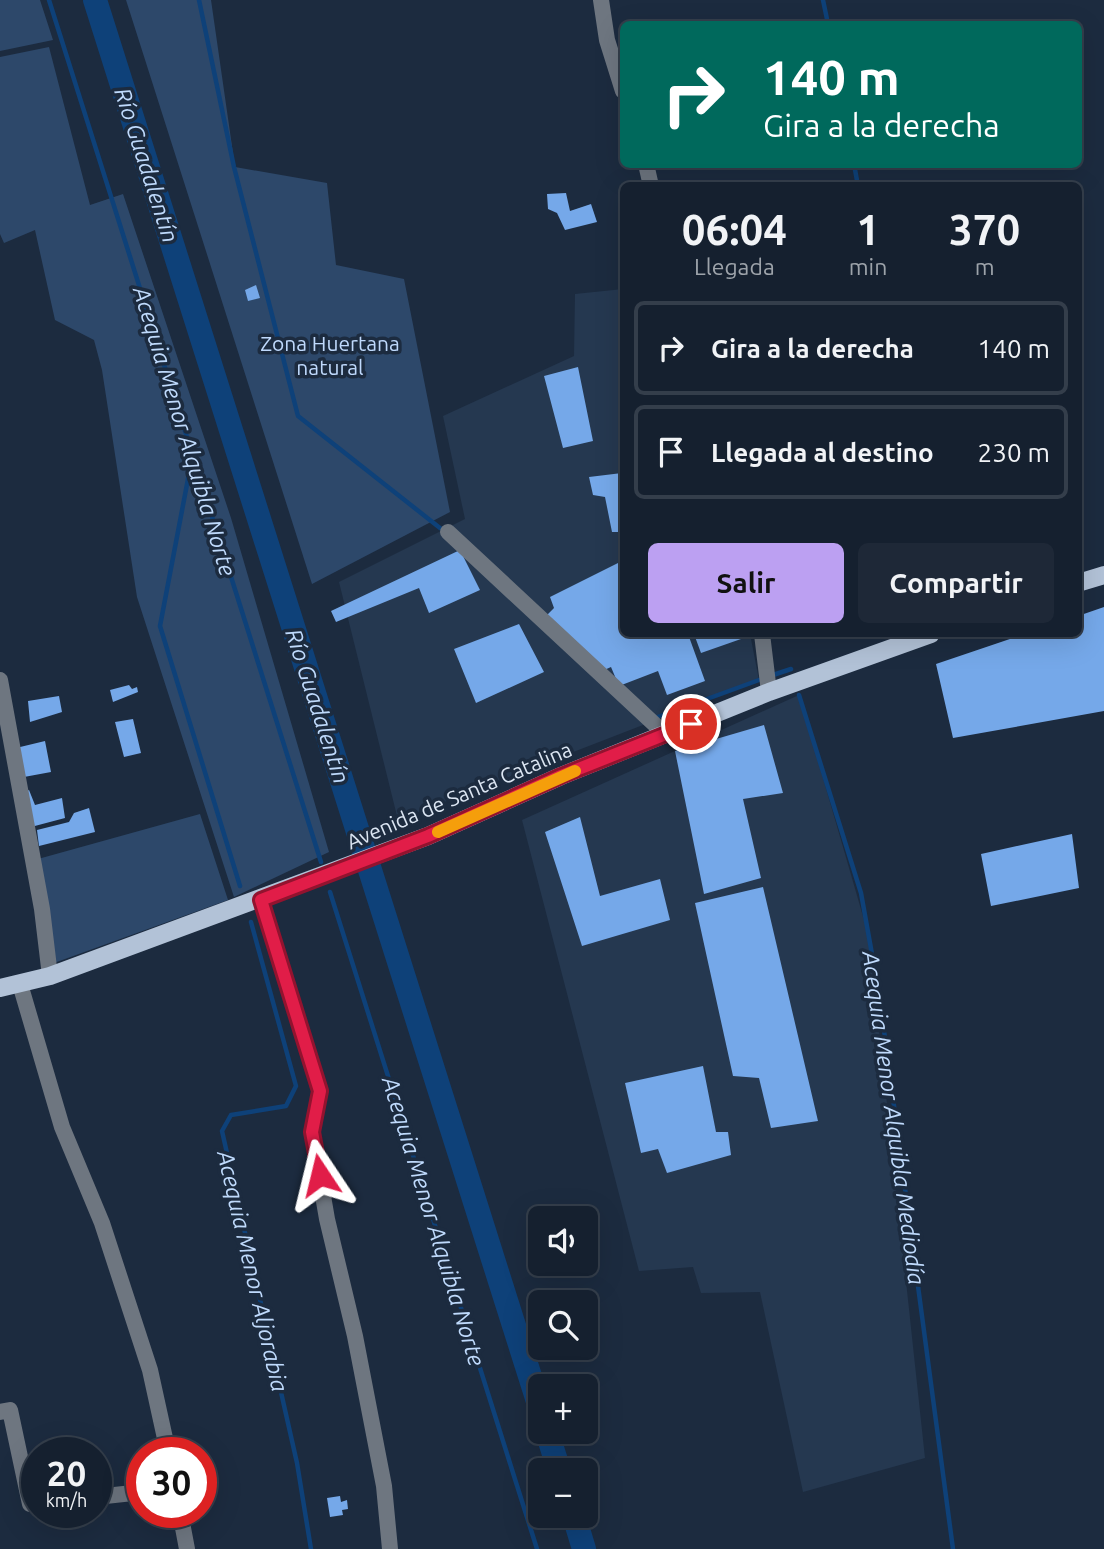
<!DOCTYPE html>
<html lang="es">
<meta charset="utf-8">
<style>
body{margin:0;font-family:Ubuntu,sans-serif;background:#1e2837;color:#f1f3f6;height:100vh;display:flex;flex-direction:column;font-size:26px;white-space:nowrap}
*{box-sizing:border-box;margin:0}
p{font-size:23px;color:#9da3aa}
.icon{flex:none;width:38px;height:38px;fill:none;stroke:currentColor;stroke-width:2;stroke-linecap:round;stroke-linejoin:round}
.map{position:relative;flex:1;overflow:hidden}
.panel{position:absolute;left:620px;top:182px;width:462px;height:455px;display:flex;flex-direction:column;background:#15202f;border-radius:10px;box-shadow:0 7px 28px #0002,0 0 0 2px #343e4b}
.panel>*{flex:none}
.top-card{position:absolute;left:620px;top:21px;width:462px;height:147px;border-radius:10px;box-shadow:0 7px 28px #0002,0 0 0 2px #343e4b;background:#00695c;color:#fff;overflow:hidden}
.controls{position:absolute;left:528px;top:1206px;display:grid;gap:14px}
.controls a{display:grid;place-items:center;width:70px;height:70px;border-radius:10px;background:#15202f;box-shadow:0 7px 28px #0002,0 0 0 2px #343e4b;font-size:35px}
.speed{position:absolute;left:21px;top:1437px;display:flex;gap:14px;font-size:35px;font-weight:700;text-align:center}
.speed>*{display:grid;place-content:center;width:91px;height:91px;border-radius:50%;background:#15202f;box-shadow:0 7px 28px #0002,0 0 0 2px #343e4b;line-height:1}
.speed small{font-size:18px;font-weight:400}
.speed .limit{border:10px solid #d22;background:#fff;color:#111}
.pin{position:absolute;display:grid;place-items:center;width:60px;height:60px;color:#fff;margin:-30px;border:4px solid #fff;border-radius:50%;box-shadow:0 2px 7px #0007}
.me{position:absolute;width:77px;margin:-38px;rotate:350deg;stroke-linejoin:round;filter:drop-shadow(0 0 5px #0008)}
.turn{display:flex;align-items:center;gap:24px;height:147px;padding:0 28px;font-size:32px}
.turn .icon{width:91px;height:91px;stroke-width:2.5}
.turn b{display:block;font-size:49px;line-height:60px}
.eta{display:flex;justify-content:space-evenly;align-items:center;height:119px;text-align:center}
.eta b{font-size:42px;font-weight:700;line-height:49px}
.action{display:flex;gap:14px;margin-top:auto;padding:14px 28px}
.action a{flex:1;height:80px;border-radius:10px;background:#bca0f2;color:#111;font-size:28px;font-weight:700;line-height:80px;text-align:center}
.action a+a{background:#1e2837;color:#f1f3f6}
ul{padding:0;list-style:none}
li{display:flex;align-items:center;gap:21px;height:94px;margin:0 14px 10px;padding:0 14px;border:4px solid #343e4b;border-radius:10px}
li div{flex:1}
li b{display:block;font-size:26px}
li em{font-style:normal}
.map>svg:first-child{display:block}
.built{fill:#253850}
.green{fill:#2d486a}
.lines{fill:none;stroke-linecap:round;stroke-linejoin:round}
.stream{stroke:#0e4179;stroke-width:4.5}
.river{stroke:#0e4179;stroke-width:24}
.building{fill:#75a8e9}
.minor{stroke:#6e7680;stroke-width:16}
.major{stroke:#b2c2d7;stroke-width:18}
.route-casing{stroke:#92132f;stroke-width:18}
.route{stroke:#e11d48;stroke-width:12}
.slow{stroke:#f59e0b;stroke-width:12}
.labels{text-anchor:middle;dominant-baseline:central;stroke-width:7;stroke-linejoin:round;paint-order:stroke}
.park-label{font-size:21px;fill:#bfd9fc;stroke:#1c2b3f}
.street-label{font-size:21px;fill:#dce6f3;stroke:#1c2b3f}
.water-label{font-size:23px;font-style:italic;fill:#bfdafc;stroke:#1c2b3f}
</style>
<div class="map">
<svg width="1104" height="1549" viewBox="0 0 1104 1549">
<rect width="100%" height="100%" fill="#1c2b3f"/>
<path class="built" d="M623 289V634H750L759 680 398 820 339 582 465 519 443 416 574 356 575 294Z
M799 695 869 937 925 1458 803 1492 760 1292 701 1293 693 1267 639 1271 522 820Z"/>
<path class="green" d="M0 0H40L53 40 0 51Z
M126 0H211L235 167 327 183 336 265 404 279 450 512 312 584Z
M49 47 90 205 123 194 231 518 329 852 234 897 137 597 102 370 94 340 55 320 35 230 4 243 0 234V57Z
M200 814 228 900 54 963 38 859Z"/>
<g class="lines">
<path class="stream" d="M49 0 321 862
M199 0 234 167 298 416 440 528
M823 0 828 24
M854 164 858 186
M192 458 160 626 240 886
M773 675 791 669
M799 695 861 893 879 993 953 1549
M655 718 759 680
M330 892 537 1549
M251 922 296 1086 286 1106 231 1115 222 1131 297 1463 311 1549"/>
<path class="river" d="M95 0 541 1411
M547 1432 559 1470
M574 1516 584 1549"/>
</g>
<path class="building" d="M566 193 570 211 591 204 597 222 565 230 557 213 548 209 547 194Z
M256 285 260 298 248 301 245 290Z
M578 367 593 441 563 448 544 376Z
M622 473 623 532H612L605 497 593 495 589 477Z
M460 550 480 590 429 613 419 588 336 622 331 611Z
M620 562 623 569V634H688L705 681 667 695 658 671 619 686 611 667 602 671 545 617 554 608 550 597Z
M1104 607V711L953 738 936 664 1025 634H1078V616Z
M519 624 544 672 476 703 454 649Z
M694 634H739L741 639 701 653Z
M129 685 132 689 137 687 138 692 113 702 110 690Z
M59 696 62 712 30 722 28 701Z
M133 719 141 753 124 757 115 722Z
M764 725 783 793 743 799 761 878 704 894 675 751Z
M45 741 51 772 24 777 16 748Z
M29 790 35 805 62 798 65 818 31 827 23 793Z
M89 808 95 832 39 846 37 830 69 822 74 813Z
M580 817 600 896 660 879 670 920 582 946 545 832Z
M1072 834 1079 888 991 906 981 854Z
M763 887 818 1121 771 1128 759 1078 733 1076 695 903Z
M703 1066 716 1132H728L731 1155 667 1173 658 1149 641 1153 625 1083Z
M37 1459V1486L36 1487 29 1461Z
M340 1496 341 1502 347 1500 348 1509 342 1510 343 1515 330 1517 327 1498Z"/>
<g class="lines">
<path class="minor" d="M601 0 607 40 623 91
M646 164 651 186
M448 532 665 734
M762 634 769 692
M0 680 42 909 50 976
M261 900 320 1091 312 1132 327 1219 355 1336 384 1486 390 1549
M20 984 62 1127 102 1223 150 1370 168 1452
M0 1412 10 1410 30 1504H37
M96 1497 142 1492
M180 1512 187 1549"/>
<path class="major" d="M1078 583 1104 575
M0 988 50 976 428 836 561 776 769 692 931 634"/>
</g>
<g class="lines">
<g class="route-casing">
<path id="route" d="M320 1175 312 1132 320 1091 261 900 428 836 561 776 691 724"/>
</g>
<use href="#route" class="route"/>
<path class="slow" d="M438 832 575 771"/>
</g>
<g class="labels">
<g class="park-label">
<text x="330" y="343">Zona Huertana<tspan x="330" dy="24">natural</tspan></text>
</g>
<g class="street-label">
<text transform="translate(459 795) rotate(-23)">Avenida de Santa Catalina</text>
</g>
<g class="water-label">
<text transform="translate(147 165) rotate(72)">Río Guadalentín</text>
<text transform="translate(185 431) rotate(73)">Acequia Menor Alquibla Norte</text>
<text transform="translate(318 706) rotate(72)">Río Guadalentín</text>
<text transform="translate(894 1118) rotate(82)">Acequia Menor Alquibla Mediodía</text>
<text transform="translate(434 1221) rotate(73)">Acequia Menor Alquibla Norte</text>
<text transform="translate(253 1271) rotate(77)">Acequia Menor Aljorabia</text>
</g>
</g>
</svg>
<div class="controls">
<a><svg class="icon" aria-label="sound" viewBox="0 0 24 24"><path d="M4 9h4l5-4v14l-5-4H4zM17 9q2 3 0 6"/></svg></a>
<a><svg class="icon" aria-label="search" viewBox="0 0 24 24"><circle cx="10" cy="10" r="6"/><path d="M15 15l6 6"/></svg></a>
<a>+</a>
<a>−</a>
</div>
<div class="speed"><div>20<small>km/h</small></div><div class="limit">30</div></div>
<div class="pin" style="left:691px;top:724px;background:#d93025"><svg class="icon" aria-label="arrive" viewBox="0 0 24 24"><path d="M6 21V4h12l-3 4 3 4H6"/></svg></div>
<svg class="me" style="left:320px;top:1175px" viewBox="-20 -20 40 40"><path d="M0-17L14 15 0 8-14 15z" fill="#e11d48" stroke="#fff" stroke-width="4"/></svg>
<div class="top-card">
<div class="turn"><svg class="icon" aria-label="right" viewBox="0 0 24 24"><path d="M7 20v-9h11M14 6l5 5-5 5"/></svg><div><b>140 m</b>Gira a la derecha</div></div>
</div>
<section class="panel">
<div class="eta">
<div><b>06:04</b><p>Llegada</p></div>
<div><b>1</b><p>min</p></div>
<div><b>370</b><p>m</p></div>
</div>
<ul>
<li><svg class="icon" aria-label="right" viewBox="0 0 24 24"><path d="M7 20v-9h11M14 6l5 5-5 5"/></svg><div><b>Gira a la derecha</b></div><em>140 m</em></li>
<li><svg class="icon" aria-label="arrive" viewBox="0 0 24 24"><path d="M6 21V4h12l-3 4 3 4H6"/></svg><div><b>Llegada al destino</b></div><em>230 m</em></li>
</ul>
<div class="action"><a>Salir</a><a>Compartir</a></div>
</section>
</div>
